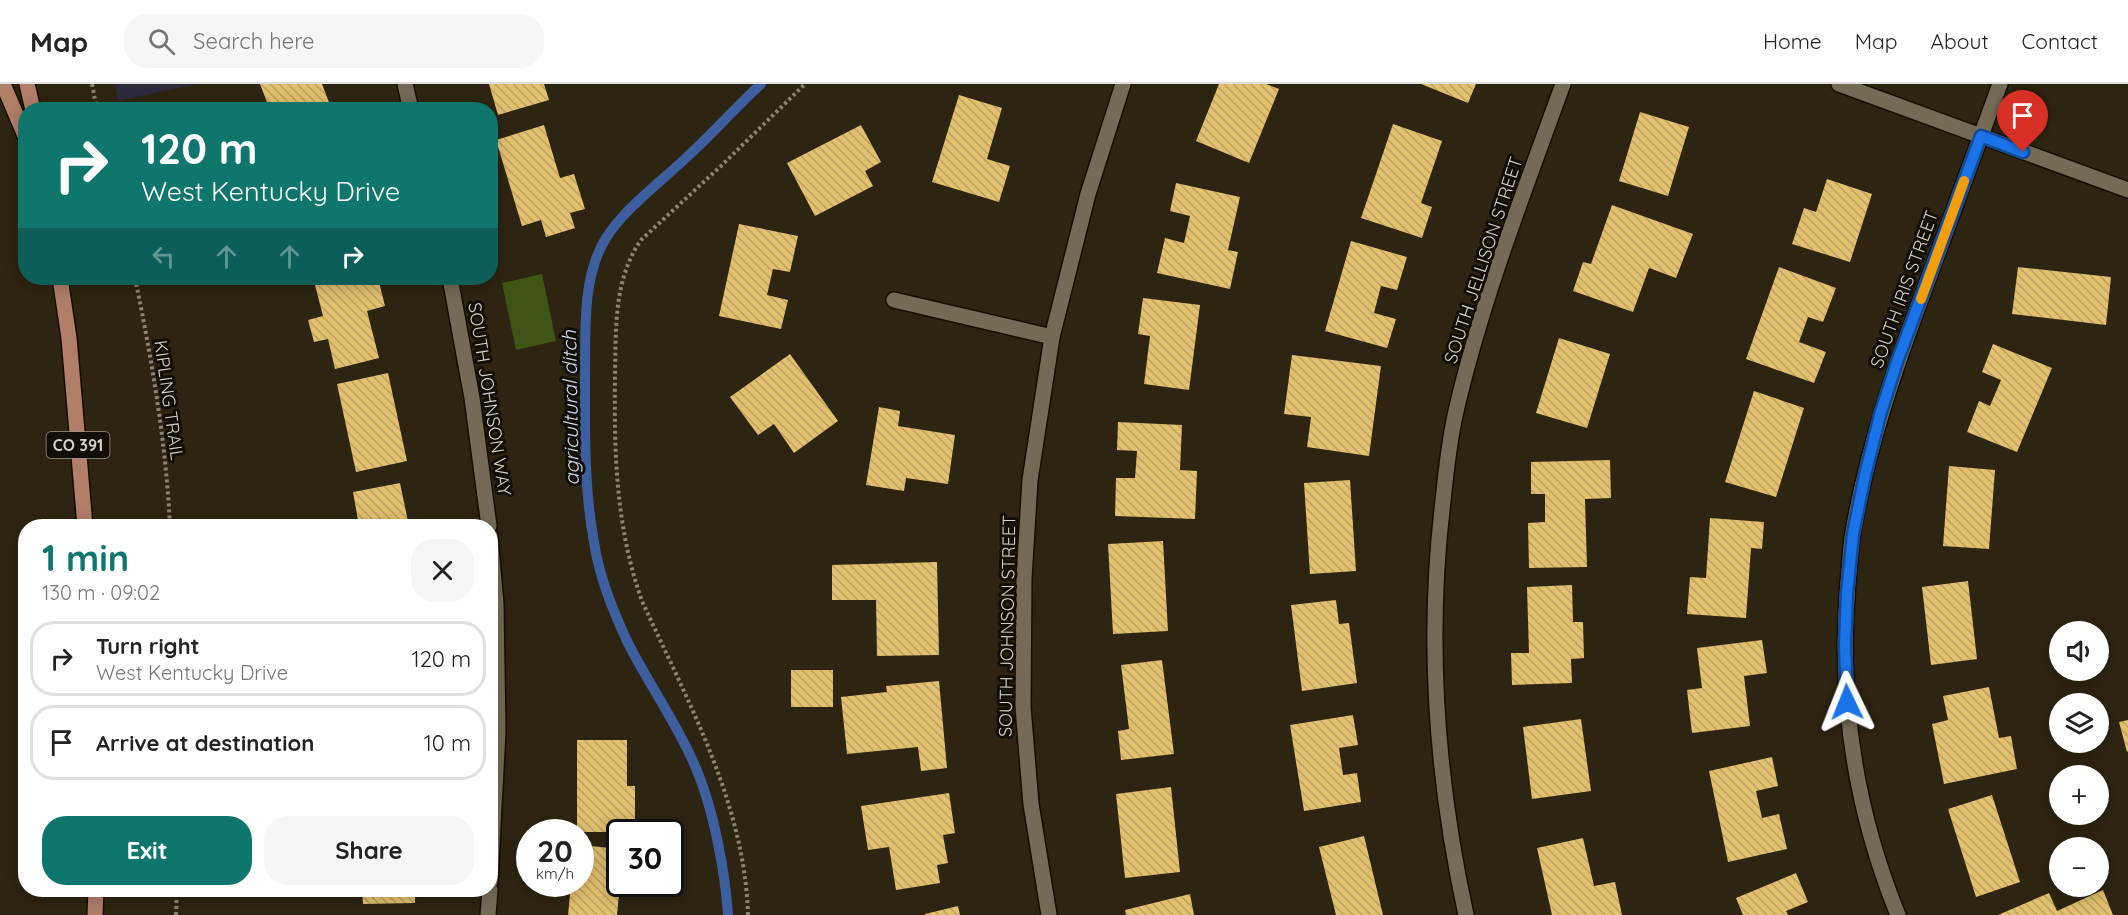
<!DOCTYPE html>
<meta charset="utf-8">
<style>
body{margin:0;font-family:Quicksand,sans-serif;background:#f6f6f6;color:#222;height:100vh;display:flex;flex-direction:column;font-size:22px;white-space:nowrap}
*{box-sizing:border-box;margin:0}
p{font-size:20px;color:#767676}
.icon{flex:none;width:33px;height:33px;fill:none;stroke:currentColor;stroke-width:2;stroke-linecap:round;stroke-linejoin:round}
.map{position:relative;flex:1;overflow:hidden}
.panel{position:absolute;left:18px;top:435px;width:480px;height:378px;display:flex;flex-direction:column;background:#fff;border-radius:24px;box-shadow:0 3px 15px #0003}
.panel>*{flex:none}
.top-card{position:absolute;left:18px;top:18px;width:480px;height:183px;border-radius:24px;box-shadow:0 3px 15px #0003;background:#0f766e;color:#fff;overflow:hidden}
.buttons{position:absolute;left:2049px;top:537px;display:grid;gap:12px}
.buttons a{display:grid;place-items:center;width:60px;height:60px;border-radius:50%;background:#fff;box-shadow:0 3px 15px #0003;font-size:30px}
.speed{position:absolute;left:516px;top:735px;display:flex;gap:12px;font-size:30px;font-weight:700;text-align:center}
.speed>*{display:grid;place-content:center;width:78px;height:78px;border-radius:50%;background:#fff;box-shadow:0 3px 15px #0003;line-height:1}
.speed small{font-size:15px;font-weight:400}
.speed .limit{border:3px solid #111;border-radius:9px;background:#fff;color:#111}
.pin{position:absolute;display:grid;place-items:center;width:51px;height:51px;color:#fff;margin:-62px -26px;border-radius:50% 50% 50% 0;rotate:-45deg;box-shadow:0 0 6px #0007}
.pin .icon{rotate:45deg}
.me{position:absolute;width:66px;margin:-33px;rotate:358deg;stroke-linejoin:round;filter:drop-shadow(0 0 4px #0008)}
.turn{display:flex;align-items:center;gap:21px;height:126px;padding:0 24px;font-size:27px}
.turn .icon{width:78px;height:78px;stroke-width:2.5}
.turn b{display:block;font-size:42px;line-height:51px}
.lanes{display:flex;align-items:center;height:57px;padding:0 24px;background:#0003;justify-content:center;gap:30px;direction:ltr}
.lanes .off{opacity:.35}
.round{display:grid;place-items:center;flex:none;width:63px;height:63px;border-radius:24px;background:#f6f6f6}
.headline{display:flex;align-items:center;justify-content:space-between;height:102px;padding:0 24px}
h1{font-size:36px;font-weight:800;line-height:45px;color:#0f766e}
.primary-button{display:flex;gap:12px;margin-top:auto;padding:12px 24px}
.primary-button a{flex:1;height:69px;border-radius:24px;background:#0f766e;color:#fff;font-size:24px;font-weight:800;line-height:69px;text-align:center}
.primary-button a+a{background:#f6f6f6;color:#222}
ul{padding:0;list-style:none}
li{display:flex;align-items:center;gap:18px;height:75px;margin:0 12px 9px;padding:0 12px;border:3px solid #e0e0e0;border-radius:24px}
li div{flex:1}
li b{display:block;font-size:22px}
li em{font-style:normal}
header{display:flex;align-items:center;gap:36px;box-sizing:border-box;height:84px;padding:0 30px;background:#fff;border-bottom:2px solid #e0e0e0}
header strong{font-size:28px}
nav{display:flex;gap:33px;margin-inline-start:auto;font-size:21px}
.search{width:420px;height:54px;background:#f6f6f6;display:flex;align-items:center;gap:15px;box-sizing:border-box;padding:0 21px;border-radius:24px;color:#767676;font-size:22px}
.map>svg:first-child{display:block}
.commercial{fill:#2d2a3b}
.grass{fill:#3e5515}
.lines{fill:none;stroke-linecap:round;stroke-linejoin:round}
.stream{stroke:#3e5f9f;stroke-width:10}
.building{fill:url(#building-back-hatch)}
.street-casing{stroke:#150d00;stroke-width:18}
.secondary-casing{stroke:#150d00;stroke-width:18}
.primary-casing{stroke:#150d00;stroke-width:18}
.path{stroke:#8b8475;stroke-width:4;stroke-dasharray:3 3;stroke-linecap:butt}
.street{stroke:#746a55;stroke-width:15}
.secondary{stroke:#746a55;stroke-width:15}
.primary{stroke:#b17e67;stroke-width:15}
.route-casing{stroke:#114b97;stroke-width:15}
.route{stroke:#1a73e8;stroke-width:10}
.slow{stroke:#f59e0b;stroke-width:10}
.labels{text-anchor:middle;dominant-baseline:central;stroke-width:6;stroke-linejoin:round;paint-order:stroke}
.shield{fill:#120e06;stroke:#9d988d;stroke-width:1.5}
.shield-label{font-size:16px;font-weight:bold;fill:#d8d3c7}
.street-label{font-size:18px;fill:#d8d3c7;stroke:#120e06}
.water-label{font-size:20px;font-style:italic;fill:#d3ddf0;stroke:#120e06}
</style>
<header>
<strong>Map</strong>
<div class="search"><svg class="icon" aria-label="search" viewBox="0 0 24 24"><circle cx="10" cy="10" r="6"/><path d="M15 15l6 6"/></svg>Search here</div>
<nav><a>Home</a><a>Map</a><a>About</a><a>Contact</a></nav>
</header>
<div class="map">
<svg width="2128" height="831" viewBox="0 0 2128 831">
<defs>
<pattern id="building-back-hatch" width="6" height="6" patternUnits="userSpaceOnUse" patternTransform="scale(1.5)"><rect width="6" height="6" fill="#e3c06e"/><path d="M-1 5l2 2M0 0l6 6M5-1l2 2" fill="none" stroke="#baa062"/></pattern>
</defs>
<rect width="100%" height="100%" fill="#2d2411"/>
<path class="commercial" d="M115 0H197L118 17Z"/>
<path class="grass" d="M542 190 556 257 516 266 502 199Z"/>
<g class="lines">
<path class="stream" d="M728 831C725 786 713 723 695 682 676 637 647 598 626 555 612 524 599 492 594 458 584 404 585 350 585 295 586 250 581 194 606 154 624 125 663 96 688 72 713 49 736 23 761 0"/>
</g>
<path class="building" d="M260 0H322L332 26H270Z
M489 0H544L549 16 498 31Z
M1219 0H1266L1279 5 1249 79 1196 57Z
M1421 0H1476L1468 19Z
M959 11 1002 24 987 75 1010 82 999 118 932 98Z
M1640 28 1689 43 1668 112 1619 97Z
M1393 40 1442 57 1421 119 1432 123 1422 154 1361 134Z
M544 41 560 94 574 90 585 125 570 129 575 144 546 153 541 136 522 142 496 56Z
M861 41 881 78 865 87 873 102 815 132 787 79Z
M1827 95 1872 110 1850 178 1792 160 1804 124 1816 128Z
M1176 99 1240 113 1228 166 1238 168 1230 205 1157 189 1165 154 1184 159 1190 132 1170 127Z
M1612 121 1693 150 1676 194 1649 184 1633 228 1573 207 1583 178 1591 180Z
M739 140 798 152 790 188 773 185 767 211 788 216 781 245 719 232Z
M1351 157 1407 173 1397 206 1381 202 1374 229 1396 235 1387 264 1325 247Z
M1779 183 1836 204 1823 238 1808 233 1799 258 1826 268 1814 299 1746 275Z
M2018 183 2111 193 2106 241 2012 230Z
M345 194H378L385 222 367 227 379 274 335 285 328 255 314 258 308 236 323 232 315 201Z
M1143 214 1200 221 1189 306 1144 300 1150 252 1138 250Z
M1559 254 1610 270 1587 344 1536 329Z
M1993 260 2052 284 2017 368 1967 348 1979 317 1990 322 2001 296 1982 288Z
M790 270 838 337 794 369 774 340 758 351 730 313Z
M1292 271 1381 282 1369 372 1307 363 1311 333 1284 330Z
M388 289 407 377 356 388 337 300Z
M1754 307 1804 324 1776 413 1725 398Z
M879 323 900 327 898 342 955 351 948 400 906 394 904 407 866 401Z
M1118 338 1182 341 1180 386 1197 387 1195 435 1115 432 1116 394H1135L1137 367 1117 366Z
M1610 376 1611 414 1585 415 1587 483 1529 484 1528 439 1545 438V410H1531V378Z
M1949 382 1995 386 1989 465 1943 462Z
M1350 396 1356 487 1310 490 1304 399Z
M400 399 409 442H359L353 408Z
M1710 434 1764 438 1762 465 1751 464 1746 534 1687 530 1690 493 1706 494Z
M1163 457 1168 547 1113 550 1108 460Z
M937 478 939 571 877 572 876 516H832V481Z
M1968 497 1977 575 1931 581 1922 503Z
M1572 501 1573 538H1583L1584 574 1571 575 1572 599 1512 601 1511 569H1529L1527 503Z
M1336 516 1339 540 1349 539 1357 599 1302 607 1291 521Z
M1762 556 1767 589 1744 592 1750 642 1692 649 1687 606 1702 604 1697 564Z
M1162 576 1174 670 1121 676 1118 647 1129 645 1121 581Z
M791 586H833V623H791Z
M939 597 947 684 921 687 918 663 847 670 841 613 887 608 886 602Z
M1989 603 1999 654 2011 652 2017 685 1944 700 1932 640 1948 636 1943 612Z
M1353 631 1358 661 1339 664 1343 691 1357 689 1361 718 1304 727 1290 641Z
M1581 635 1591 707 1532 715 1523 643Z
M2128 636V667L2127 668 2119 638Z
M577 656H627V702H635V748H577Z
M1772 673 1778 702 1756 707 1762 734 1779 730 1787 765 1728 778 1709 687Z
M1171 703 1180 788 1125 794 1116 710Z
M949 709 955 749 943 751 948 779 937 781 940 799 896 806 889 763 868 766 861 722Z
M1992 711 2020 798 1976 813 1948 725Z
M1364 752 1383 831H1336L1319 763Z
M1583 754 1594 802 1615 798 1622 831H1552L1537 764Z
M580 761 620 765V800L617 831H568L571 800H580Z
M1796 789 1808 818 1786 827 1788 831H1743L1736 814Z
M362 806H415V819L363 820Z
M2103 806 2113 831H1998L2049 809 2057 827Z
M1190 810 1194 831H1126L1125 826Z
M958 822 960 831H925V830Z"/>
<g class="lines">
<g class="street-casing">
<path id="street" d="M405 0 411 26
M450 194 472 314 489 442
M894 216 1052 253
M490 452 496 520 498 648 490 798
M488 831 490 806
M1049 831 1031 720 1023 623 1024 494 1030 396 1052 253 1088 110 1123 0
M1466 831C1436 693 1426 557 1443 417 1446 387 1449 357 1456 327 1482 215 1524 108 1563 0
M1898 831C1854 723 1838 614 1848 498 1850 481 1850 464 1853 448 1868 361 1897 278 1928 196 1952 131 1976 65 2000 0"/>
</g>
<g class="secondary-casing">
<path id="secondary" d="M1839 0 2128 106"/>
</g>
<g class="primary-casing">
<path id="primary" d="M3 0 26 54
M27 0 33 26
M60 194 69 254 85 442
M95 831 96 806"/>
</g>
<path class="path" d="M92 0 97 26
M135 194C152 276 166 359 170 442
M176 831 177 806
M748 831C745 720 687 616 642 517 616 444 614 370 615 294 616 247 613 196 641 156L722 81 805 0"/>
<use href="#street" class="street"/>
<use href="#secondary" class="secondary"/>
<use href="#primary" class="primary"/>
</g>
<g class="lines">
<g class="route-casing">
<path id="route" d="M1847 618 1845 560 1847 509 1853 450 1865 391 1880 331 1897 278 1981 52 2023 68"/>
</g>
<use href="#route" class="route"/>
<path class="slow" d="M1921 215 1964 97"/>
</g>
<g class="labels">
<rect class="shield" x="46.5" y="348" width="63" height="26" rx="4.5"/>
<g class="shield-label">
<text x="78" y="361">CO 391</text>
</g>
<g class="street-label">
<text transform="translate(1483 176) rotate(-72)">SOUTH JELLISON STREET</text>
<text transform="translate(1904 205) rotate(-70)">SOUTH IRIS STREET</text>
<text transform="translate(490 315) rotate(81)">SOUTH JOHNSON WAY</text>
<text transform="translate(169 316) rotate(82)">KIPLING TRAIL</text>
<text transform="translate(1007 542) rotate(-89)">SOUTH JOHNSON STREET</text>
</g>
<g class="water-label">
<text transform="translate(570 324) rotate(-91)">agricultural ditch</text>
</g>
</g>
</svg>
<div class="buttons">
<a><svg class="icon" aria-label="sound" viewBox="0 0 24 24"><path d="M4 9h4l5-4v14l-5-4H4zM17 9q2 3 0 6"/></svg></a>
<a><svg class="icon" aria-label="layers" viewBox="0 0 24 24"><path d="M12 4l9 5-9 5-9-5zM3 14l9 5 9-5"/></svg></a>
<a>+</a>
<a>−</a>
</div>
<div class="speed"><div>20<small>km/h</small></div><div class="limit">30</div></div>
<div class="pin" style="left:2023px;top:68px;background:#d93025"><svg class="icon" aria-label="arrive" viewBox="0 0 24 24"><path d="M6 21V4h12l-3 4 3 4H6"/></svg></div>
<svg class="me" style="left:1847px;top:618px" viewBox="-20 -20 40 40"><path d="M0-17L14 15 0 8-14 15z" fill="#1a73e8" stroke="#fff" stroke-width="4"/></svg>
<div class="top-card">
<div class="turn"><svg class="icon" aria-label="right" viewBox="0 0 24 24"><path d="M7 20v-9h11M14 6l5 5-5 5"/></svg><div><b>120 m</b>West Kentucky Drive</div></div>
<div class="lanes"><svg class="icon off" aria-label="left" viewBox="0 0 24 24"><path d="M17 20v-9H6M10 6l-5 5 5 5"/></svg><svg class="icon off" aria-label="ahead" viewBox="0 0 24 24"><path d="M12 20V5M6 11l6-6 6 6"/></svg><svg class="icon off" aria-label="ahead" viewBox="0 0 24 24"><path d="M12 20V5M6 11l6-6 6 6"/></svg><svg class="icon" aria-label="right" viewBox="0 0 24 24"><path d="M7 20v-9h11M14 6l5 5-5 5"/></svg></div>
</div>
<section class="panel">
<div class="headline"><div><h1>1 min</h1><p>130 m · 09:02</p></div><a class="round"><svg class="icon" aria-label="close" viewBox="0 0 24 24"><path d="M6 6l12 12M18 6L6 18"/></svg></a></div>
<ul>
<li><svg class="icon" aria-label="right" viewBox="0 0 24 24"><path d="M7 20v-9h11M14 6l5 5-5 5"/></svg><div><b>Turn right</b><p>West Kentucky Drive</p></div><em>120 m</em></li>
<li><svg class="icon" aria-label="arrive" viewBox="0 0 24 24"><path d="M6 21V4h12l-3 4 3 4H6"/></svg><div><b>Arrive at destination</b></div><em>10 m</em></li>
</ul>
<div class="primary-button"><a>Exit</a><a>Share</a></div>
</section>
</div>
